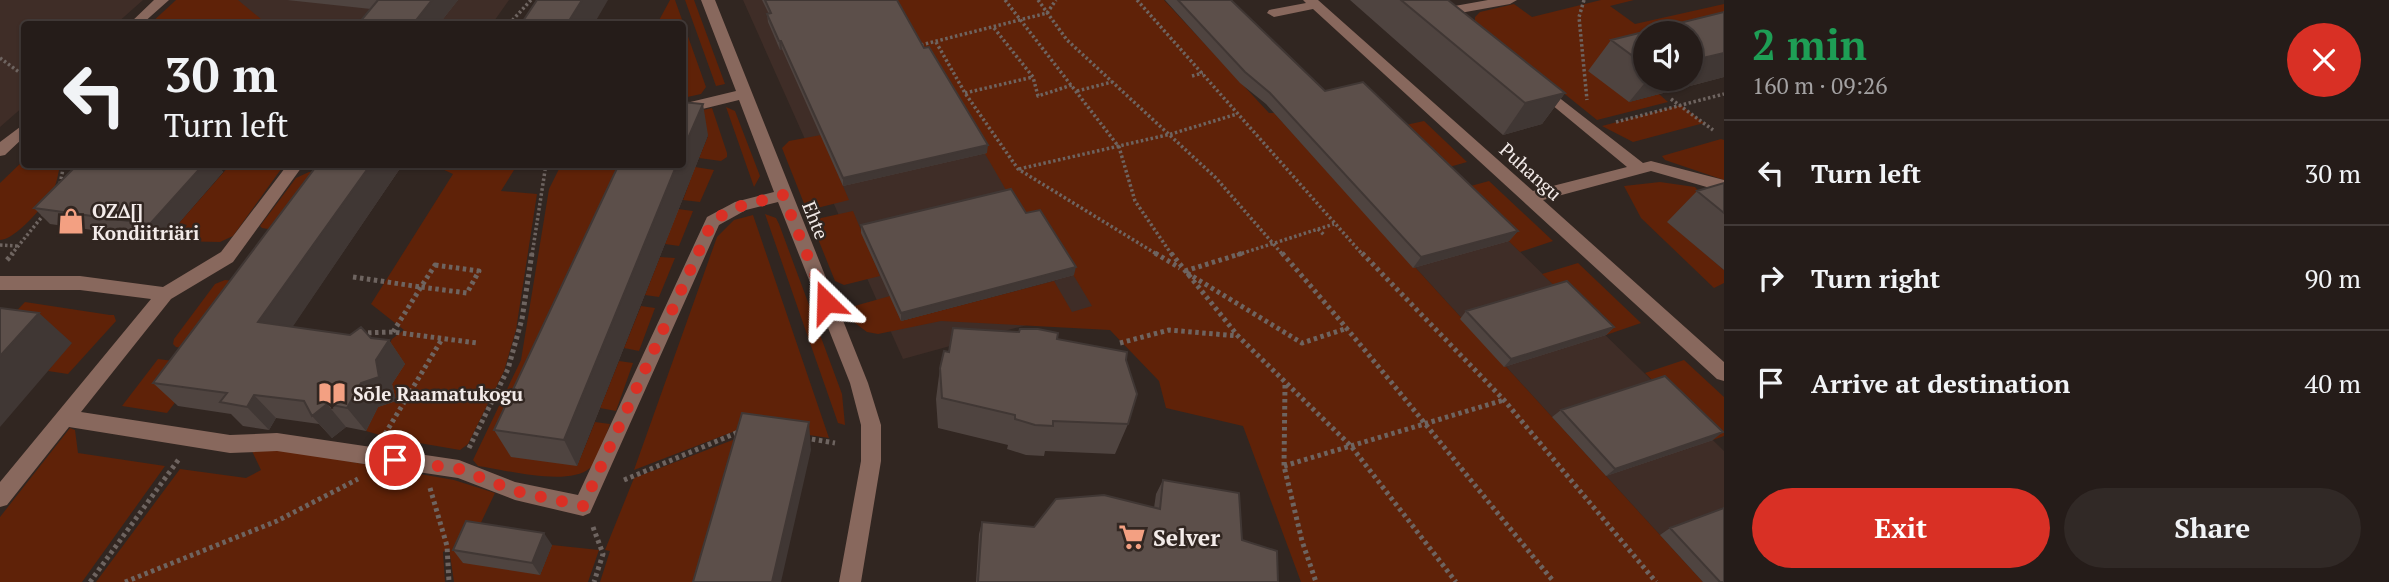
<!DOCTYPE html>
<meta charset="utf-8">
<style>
body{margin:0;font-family:"PT Serif",serif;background:#312926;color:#f1f3f6;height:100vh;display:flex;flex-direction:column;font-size:26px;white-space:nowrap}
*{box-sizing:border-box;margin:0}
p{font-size:23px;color:#a3a1a2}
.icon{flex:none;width:38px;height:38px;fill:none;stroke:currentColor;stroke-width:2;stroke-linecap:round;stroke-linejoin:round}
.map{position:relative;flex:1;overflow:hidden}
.sheet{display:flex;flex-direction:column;background:#251c19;width:665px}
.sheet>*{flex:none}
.guide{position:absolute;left:21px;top:21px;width:665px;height:147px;border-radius:7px;box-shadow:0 2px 5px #0004,0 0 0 2px #423a38;background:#251c19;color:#f1f3f6;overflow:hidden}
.controls{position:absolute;left:1633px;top:21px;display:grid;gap:14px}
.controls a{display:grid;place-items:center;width:70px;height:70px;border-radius:50%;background:#251c19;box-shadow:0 2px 5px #0004,0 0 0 2px #423a38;font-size:35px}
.pin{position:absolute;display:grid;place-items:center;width:60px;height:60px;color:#fff;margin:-30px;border:4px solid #fff;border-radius:50%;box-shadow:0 2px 7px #0007}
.me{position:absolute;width:77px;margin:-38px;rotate:338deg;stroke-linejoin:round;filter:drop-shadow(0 0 5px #0008)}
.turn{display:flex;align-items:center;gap:24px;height:147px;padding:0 28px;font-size:32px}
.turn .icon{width:91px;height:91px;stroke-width:2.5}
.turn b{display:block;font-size:49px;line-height:60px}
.round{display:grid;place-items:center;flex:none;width:74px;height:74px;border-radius:37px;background:#312926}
.overview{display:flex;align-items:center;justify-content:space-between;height:119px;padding:0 28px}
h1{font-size:42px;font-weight:700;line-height:52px;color:#1e9e55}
.cta{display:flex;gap:14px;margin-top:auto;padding:14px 28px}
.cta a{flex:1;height:80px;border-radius:42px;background:#d93025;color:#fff;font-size:28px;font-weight:700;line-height:80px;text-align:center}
.cta a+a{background:#312926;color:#f1f3f6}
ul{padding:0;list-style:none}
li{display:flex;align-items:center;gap:21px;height:105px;padding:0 28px;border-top:2px solid #423a38}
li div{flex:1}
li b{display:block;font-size:26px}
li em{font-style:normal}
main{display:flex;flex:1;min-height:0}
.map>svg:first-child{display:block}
.built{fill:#3f2d27}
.green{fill:#5f2208}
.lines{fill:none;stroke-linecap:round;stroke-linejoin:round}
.path-far1{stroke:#6e6460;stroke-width:3.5;stroke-dasharray:2.5 2.5;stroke-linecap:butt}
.path{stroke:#6e6460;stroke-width:5;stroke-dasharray:3.5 3.5;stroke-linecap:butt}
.minor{fill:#88685d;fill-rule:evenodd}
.wall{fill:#4f4440;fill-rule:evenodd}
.shaded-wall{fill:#403734}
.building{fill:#5c4f4a;stroke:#403734;stroke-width:2}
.route{stroke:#d93025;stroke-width:12;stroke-dasharray:0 21.6}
.labels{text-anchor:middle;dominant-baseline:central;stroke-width:5;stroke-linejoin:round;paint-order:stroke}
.street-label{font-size:19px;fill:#f3ebe9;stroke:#312621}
.poi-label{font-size:19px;font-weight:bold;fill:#f3ebe9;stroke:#312621;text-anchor:start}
.near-poi-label{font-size:23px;font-weight:bold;fill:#f3ebe9;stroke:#312621;text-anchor:start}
</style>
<main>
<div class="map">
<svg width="1724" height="582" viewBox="0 0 1724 582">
<rect width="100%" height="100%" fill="#312621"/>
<path class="built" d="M0 0H143L116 24H24V106L0 127Z
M180 0H509L492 24H154Z
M743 0H926L1121 299 903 359Z
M1274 113 1509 241 1724 451V582H1703Z"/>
<path class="green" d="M176 0H238L267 24H150Z
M670 0H675L706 87 701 94 683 98 682 24H657Z
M685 0H694L725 84 716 86Z
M892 0H1164L1269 113H1274L1703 582H1301L1243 426 1166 408 1159 381 1110 330 941 321 878 334 867 332 851 320V307L890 296 901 321 1054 281 1072 312 1092 306 1039 218 1024 221 928 55Z
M1601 0H1634L1610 6 1635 24 1724 4V37L1645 33 1629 102 1659 94 1668 102 1597 120 1475 22V17L1480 12 1514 4 1532 17Z
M1681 105 1704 123 1633 142 1602 126Z
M726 107 735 111 760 176 754 187Z
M712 108 727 153V157L721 161 699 158 708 136 682 115Z
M1424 121 1467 162 1435 171 1392 128Z
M821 135 849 200 817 208 805 206 782 148 789 141Z
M1721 139 1724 140V180L1665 160 1662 156Z
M24 160V164L60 165C58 174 57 184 52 192 45 205 15 240 0 240V183Z
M230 165H284L233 236 220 242 173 241 187 225 179 223Z
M443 165H517L501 191 537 194 516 330 504 371 468 444 460 450 390 438 366 431 379 405 394 396 383 357 392 339 404 330 371 304 453 174 440 168Z
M561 165H642L577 466 595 422 610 424C605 437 601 458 590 468 568 487 506 470 478 466L473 460 521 360 549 189Z
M695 167 714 170 700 202 683 200Z
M309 172 341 177 299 234 262 228 260 226 296 178Z
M1489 181 1553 241 1520 252 1456 190Z
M1660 182 1695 187 1713 208 1668 222 1724 270V283L1714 288 1641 218 1624 186Z
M678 209 693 211 679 246 665 244Z
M853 211 880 276 844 285 835 281 812 224 821 218Z
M765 214 776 218 779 224 842 394 845 425 838 423Z
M753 215 829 438 748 426 634 470 717 237 734 220Z
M660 257 675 258 659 297 645 295Z
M1578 263 1641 323 1606 335 1542 274Z
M225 280 262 284 212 353 176 347 173 344 174 339 215 284Z
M25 302 110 315H114L116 321 68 374 48 371 71 342 17 335 0 328Z
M641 306 655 308 639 351 624 348Z
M158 359 204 365 167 413 122 406Z
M1684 360 1724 397V436L1713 440 1645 373Z
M619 361 633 363 616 411 600 408Z
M70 428 75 430 78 453 165 466 82 582H0V517Z
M743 436 708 582H600L610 551 605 550 634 478Z
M267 447 454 480 495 493 476 533 540 575 552 545 599 550 588 582H454L449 548 443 552 445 582H96L180 469 246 478 261 470 252 451Z"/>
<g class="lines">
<path class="path-far1" d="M1005 0 1119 147 1135 201 1172 255
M1038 0 1067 40 1216 178 1283 255
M1137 0 1363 255
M1584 0 1579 17 1587 100
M509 24 531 0
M994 28 1033 77 1038 96 1072 85
M936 42 965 93 1018 169 1158 255
M921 45 1047 13 1056 0
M0 58 23 75 24 90
M1192 76 1203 73
M1077 91 1112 82
M965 93 1033 77
M1671 99 1713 130
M1616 122 1724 94
M1019 169 1171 134 1237 114
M60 184 64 164
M1318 229 1325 236
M0 245 17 246
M11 255 45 213
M532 255 546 164
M1237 255 1334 224"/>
<path class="path" d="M1155 253 1180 268
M1171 253 1238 336 1351 446 1456 582
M1282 253C1376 360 1463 472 1554 582
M1362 253 1504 400 1656 582
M7 260 13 253
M435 265 479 271 467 293 421 287Z
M1185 271 1243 253
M1187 273 1302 343 1348 328
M353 277 421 287
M393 332 421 287
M361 333 393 332 477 343
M1120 343 1169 330 1238 336
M1285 385 1284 466 1302 541 1316 582
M385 434 442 339
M805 438 835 443
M469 448 508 369 522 319 532 253
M1284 466 1504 400
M624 480 741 431
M430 488 447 546 449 582
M593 527 603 554 594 582
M90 582 179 459
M125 582 277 521 358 479"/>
<path class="minor" d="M154 0H169L142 24H129Z
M701 0H715L868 383 881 425V461L861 582H839L861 461V425L850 383 778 202 746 210 719 225 590 513 583 516 515 500 458 478 277 451 230 453 69 427 7 505 0 507V482L151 299 80 290H0V276H80L163 287 221 252 288 164H304L233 262 171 299 81 412 230 435 277 433 459 460 515 482 578 495 707 217 735 202 774 192 739 100 682 114V104L736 91Z
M1303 0H1318L1533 191 1627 167 1534 90 1532 87 1534 84 1539 82 1643 163 1651 161 1724 180V192L1651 171 1543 200 1724 362V381L1717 379 1313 9 1274 17 1267 13 1269 10 1306 3Z
M1488 0H1517L1510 4 1449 15 1442 11 1449 7Z
M24 124V137L5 155 0 156V142Z"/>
</g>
<path class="wall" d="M287 0H458L439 24H358L371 9Z
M762 0H897L924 48 987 153 843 186 782 49 780 50 768 22 767 14H769Z
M1165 0H1231L1325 91 1518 231 1509 241 1413 268 1266 104 1240 83Z
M1350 0H1448L1565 93 1542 124 1503 135Z
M1724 12V77L1629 102 1588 71 1611 40ZM1645 33 1690 79H1645Z
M708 135 577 466 511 457 494 430Z
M78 164H218L223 172 164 240 50 224 34 208Z
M403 164 292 327 389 340 405 364 392 384 396 401 378 407 366 431 346 427 332 438 319 424 276 418 269 430 243 426 231 414 178 406 153 383Z
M1724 183V270L1667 222 1697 191Z
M1026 213 1074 275 901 321 861 233V225Z
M1466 311 1614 327 1606 335 1504 367 1460 319Z
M1057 339 1126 360 1128 424 1115 454 1045 451 1044 456 1026 455 1007 449 1008 445 938 428 936 399 940 368 949 352Z
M1561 410 1713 440 1606 476 1552 417Z
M1163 480 1242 540 1278 582H976L979 534 982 522 1034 527 1154 508 1156 494Z
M1670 528 1724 582H1703L1660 535Z
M552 545 540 575 463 563 453 550Z"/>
<path class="shaded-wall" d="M432 0H458L439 24H413Z
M582 0H608L594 24H567Z
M779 41H781L782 49 780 50Z
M1724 53V77L1629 102 1648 79H1690V61Z
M1565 93 1542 124 1503 135 1525 103Z
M703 104 708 135 577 466 564 440 677 164H682V152Z
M988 145 987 153 843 186V178Z
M204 164H218L223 172 164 240 150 224Z
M371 164H403L279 347 258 322Z
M1518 231 1509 241 1413 268 1421 257Z
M1076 267 1074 275 901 321V313Z
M39 313 72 343 0 427V356Z
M1614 327 1606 335 1504 367 1511 359Z
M389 340 405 364 392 384 396 401 378 407 366 431 347 408 361 383Z
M254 395 276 418 269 430 247 407Z
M327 404 346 427 332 438 312 416Z
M809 422 811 450 781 582H772Z
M1723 432 1713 440 1606 476 1615 469Z
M544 533 552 545 540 575 532 563Z"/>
<path class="building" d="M378 0H432L413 24H358Z
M537 0H582L567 24H521Z
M765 0H897L924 48 929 47 988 145 843 178 781 41H779L767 14 771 13Z
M1178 0H1231L1325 91 1363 82 1518 231 1421 257 1270 93 1245 72Z
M1401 0H1448L1565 93 1525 103Z
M1724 12V53L1690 61V33H1645V65L1611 40Z
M682 102 703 104 682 152Z
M78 164H204L150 224 34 208Z
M318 164H371L258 322 350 335 361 327 371 338 389 340 376 360 379 377 361 383 347 408 327 404 312 416 304 401 254 395 247 407 220 402 227 393 153 383Z
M619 164H677L564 440 494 430Z
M1724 183V213L1697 191Z
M1011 189 1026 213 1040 210 1076 267 901 313 861 225Z
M1567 281 1614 327 1511 359 1466 311Z
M0 308 39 313 0 356Z
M953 328 1019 332 1020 329H1038L1058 333 1057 339 1127 352 1126 360 1137 394 1128 424 1053 421V426L1035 425 1015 419V415L942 398 940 368 944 351 949 352Z
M1665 376 1723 432 1615 469 1561 410Z
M742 413 809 422 772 582H693Z
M1163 480 1239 493 1242 540 1277 551 1278 582H978L982 522 1034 527 1056 499 1104 495 1160 509Z
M1724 508V582H1720L1670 528Z
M466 521 544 533 532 563 453 550Z"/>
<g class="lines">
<path class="route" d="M395 460 459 469 515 491 583 506 713 220 741 206 783 195 826 302"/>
</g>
<defs>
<g id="shop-bare" transform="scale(2.1)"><path d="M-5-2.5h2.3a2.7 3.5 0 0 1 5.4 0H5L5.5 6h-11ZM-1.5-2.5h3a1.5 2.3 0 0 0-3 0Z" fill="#f3a082" stroke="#312621" stroke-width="2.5" paint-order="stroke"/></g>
<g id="library-bare" transform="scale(2.1)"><path d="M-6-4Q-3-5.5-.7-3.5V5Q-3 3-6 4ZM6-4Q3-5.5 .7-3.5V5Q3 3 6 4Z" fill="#f3a082" stroke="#312621" stroke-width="2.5" paint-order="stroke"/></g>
<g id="supermarket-bare" transform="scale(2.1)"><path d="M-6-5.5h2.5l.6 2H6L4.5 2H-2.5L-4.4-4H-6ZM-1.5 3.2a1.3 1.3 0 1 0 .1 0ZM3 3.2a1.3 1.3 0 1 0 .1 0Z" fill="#f3a082" stroke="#312621" stroke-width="2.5" paint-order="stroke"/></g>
</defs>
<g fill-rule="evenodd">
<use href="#shop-bare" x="71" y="221"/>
<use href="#library-bare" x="332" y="393"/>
<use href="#supermarket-bare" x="1132" y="537"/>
</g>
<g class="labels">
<g class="street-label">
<text transform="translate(1531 171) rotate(42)">Puhangu</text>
<text transform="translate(816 220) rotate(68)">Ehte</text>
</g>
<g class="poi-label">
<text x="92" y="210">OZ∆[]<tspan x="92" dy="22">Kondiitriäri</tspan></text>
<text x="353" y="393">Sõle Raamatukogu</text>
</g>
<g class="near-poi-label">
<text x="1153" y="537">Selver</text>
</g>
</g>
</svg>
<div class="controls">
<a><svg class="icon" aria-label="sound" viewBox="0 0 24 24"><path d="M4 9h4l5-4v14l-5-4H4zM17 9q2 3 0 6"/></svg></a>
</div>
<div class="pin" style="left:395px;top:460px;background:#d93025"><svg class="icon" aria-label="arrive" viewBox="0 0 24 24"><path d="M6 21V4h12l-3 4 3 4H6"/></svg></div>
<svg class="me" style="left:826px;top:302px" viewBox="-20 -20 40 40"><path d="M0-17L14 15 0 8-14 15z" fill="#d93025" stroke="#fff" stroke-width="4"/></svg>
<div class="guide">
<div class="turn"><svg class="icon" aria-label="left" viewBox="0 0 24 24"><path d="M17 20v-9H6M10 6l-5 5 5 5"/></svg><div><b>30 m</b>Turn left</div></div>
</div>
</div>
<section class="sheet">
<div class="overview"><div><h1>2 min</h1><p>160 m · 09:26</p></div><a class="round" style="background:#d93025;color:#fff"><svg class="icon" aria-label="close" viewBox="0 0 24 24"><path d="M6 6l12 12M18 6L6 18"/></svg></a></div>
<ul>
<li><svg class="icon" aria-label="left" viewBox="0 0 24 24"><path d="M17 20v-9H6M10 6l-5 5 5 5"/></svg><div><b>Turn left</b></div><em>30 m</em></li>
<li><svg class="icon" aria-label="right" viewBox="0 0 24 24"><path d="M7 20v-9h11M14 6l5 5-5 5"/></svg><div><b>Turn right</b></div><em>90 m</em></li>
<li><svg class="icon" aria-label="arrive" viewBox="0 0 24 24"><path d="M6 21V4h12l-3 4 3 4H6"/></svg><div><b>Arrive at destination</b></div><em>40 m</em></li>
</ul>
<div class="cta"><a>Exit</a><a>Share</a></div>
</section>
</main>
